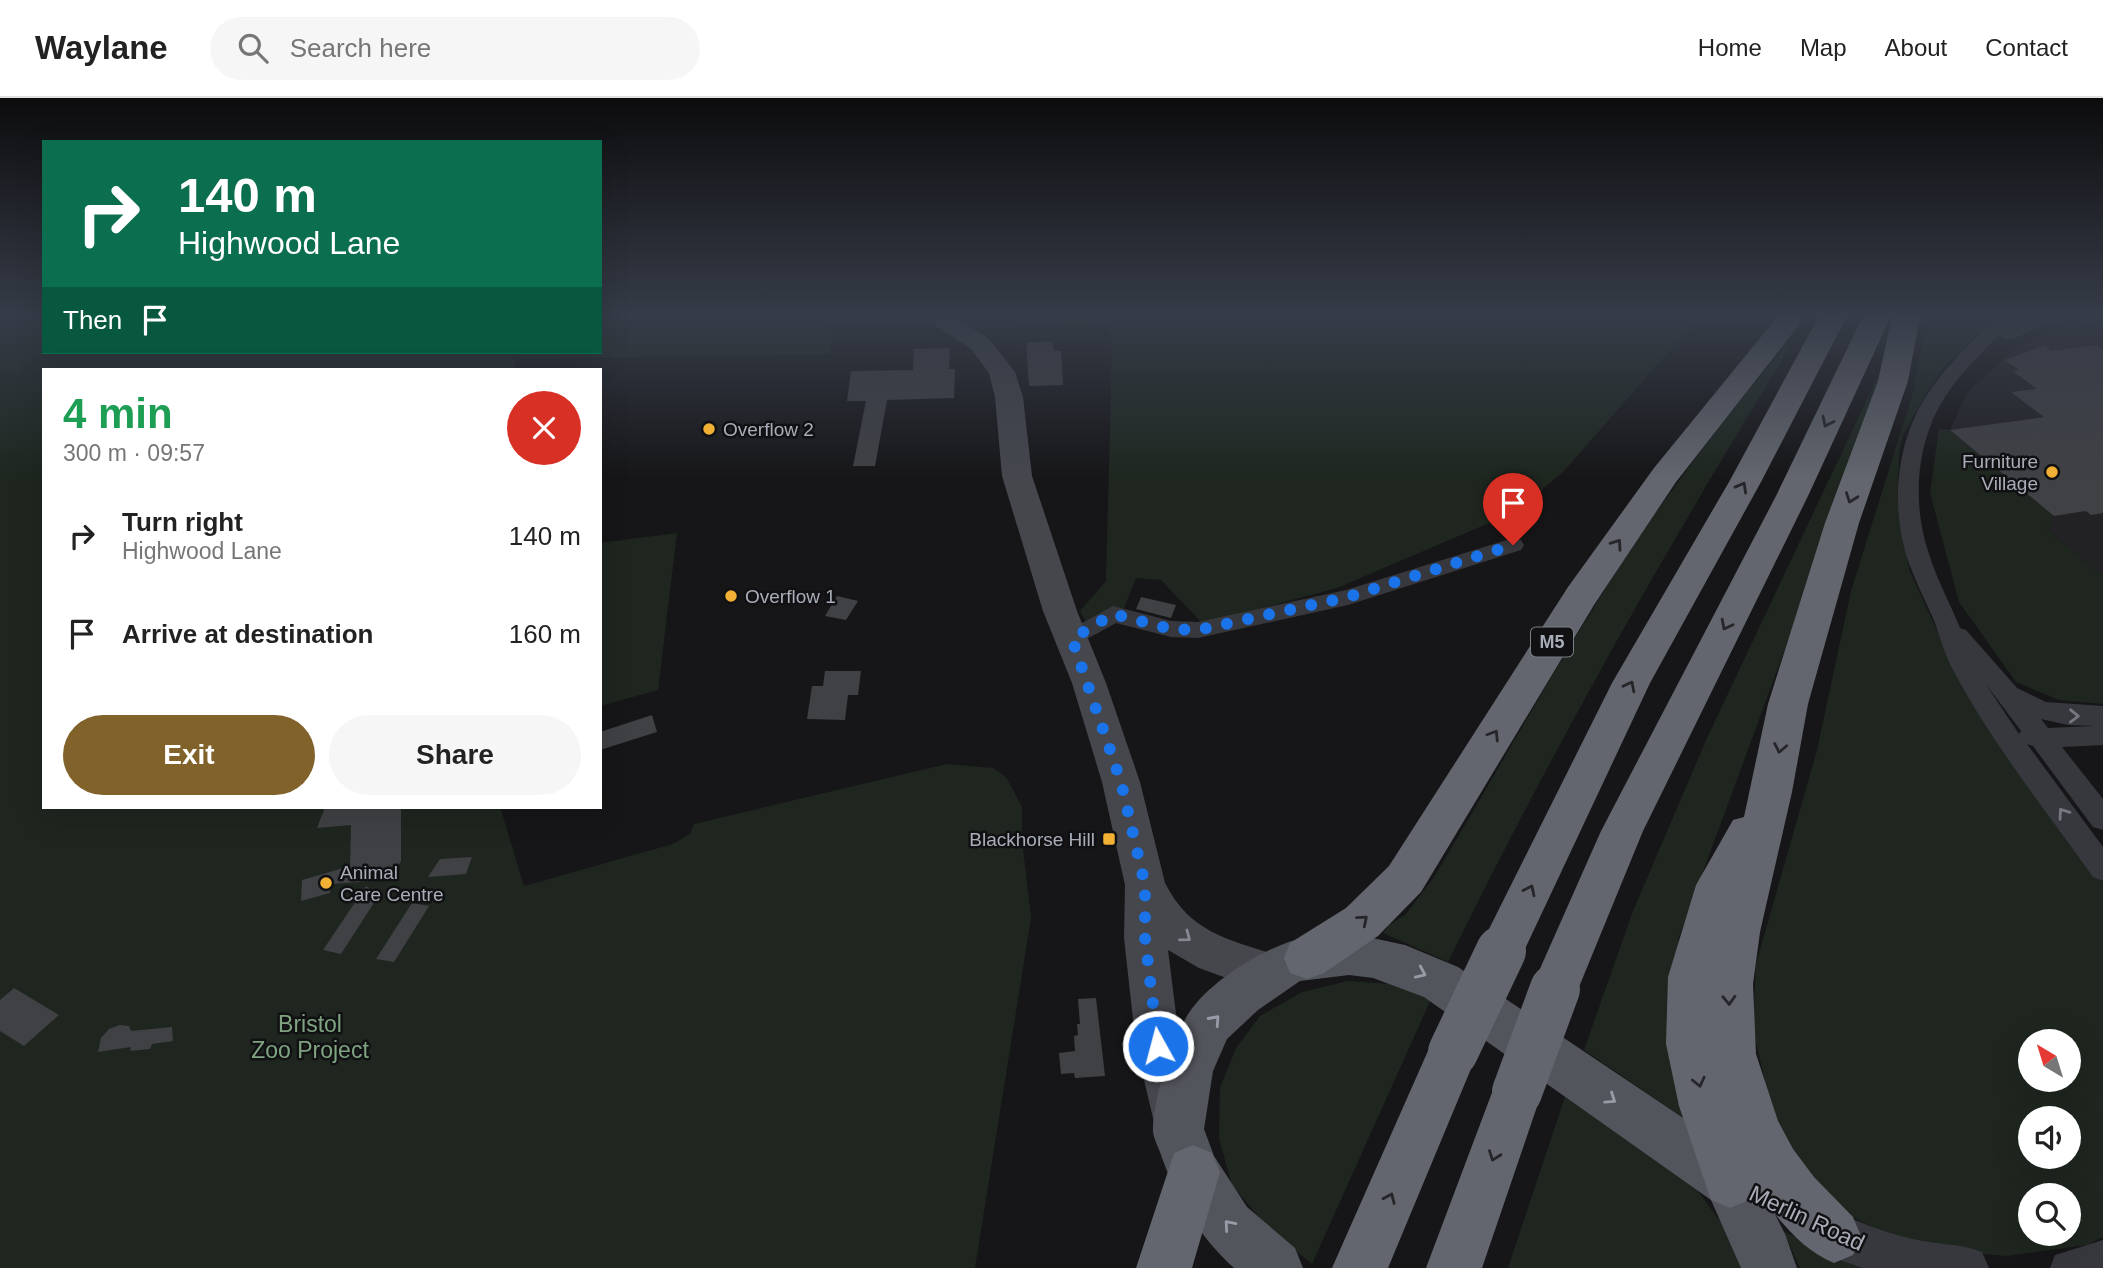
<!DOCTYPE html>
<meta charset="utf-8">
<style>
body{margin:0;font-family:Arial,sans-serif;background:#f6f6f6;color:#222;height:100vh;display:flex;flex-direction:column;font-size:26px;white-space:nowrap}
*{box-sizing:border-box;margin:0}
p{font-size:23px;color:#767676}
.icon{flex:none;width:38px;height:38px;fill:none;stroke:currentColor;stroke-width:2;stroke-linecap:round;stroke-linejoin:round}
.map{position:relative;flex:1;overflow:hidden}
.sheet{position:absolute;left:42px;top:270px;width:560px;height:441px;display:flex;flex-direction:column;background:#fff;border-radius:0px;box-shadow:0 7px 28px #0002}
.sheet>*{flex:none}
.guide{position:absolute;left:42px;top:42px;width:560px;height:214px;border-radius:0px;box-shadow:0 7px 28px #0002;background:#0b6e4f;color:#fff;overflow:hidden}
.needle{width:46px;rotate:322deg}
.fabs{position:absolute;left:2018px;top:931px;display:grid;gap:14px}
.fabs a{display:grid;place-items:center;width:63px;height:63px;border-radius:50%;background:#fff;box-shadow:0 7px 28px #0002;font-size:35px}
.pin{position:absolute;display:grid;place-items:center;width:60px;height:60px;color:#fff;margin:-72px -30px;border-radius:50% 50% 50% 0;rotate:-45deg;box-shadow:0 0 7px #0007}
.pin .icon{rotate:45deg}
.me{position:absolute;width:77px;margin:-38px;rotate:353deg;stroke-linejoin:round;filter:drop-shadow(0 0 5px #0008)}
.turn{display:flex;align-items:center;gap:24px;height:147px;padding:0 21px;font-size:32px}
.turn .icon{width:91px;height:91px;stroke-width:2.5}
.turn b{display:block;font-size:49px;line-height:60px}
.then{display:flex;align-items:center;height:66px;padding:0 21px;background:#0003;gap:14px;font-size:26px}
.round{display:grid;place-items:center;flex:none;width:74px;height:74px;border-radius:37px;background:#f6f6f6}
.headline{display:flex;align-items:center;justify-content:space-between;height:119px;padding:0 21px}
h1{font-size:42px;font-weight:800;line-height:52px;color:#1e9e55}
.cta{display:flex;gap:14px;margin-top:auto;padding:14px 21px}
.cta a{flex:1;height:80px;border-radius:42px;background:#80622a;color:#fff;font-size:28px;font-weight:800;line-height:80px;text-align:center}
.cta a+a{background:#f6f6f6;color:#222}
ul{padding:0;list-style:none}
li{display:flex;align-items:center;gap:21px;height:98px;padding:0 21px}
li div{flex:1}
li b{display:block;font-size:26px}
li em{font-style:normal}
header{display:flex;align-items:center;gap:42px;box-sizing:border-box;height:98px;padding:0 35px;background:#fff;border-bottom:2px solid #e0e0e0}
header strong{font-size:33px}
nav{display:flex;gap:38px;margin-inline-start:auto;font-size:24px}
.search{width:490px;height:63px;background:#f6f6f6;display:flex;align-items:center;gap:18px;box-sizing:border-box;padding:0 24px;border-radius:38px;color:#767676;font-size:26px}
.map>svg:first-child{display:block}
.built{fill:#222225}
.green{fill:#1e261f;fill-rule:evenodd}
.building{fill:#404145}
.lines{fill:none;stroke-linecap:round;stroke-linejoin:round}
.minor{fill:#37383d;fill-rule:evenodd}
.tertiary{fill:#37383d;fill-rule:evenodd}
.secondary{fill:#45474d;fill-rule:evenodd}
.primary{fill:#53555c;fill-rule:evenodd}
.motorway{fill:#63666e;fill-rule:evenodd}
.motorway-bridge{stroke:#63666e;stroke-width:50}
.oneway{stroke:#26262a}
.oneway2{stroke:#757881}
.oneway3{stroke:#858993}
.oneway4{stroke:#979ba6}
.route{stroke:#1a73e8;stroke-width:12;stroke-dasharray:0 21.6}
.poi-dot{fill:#f2b134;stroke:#111113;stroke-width:2.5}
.labels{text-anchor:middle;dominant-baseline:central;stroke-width:5;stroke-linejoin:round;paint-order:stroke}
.shield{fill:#111113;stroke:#7b7e86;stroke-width:2}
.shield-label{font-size:18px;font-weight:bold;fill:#a8adb8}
.poi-label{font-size:19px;fill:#a8adb8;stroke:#111113;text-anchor:start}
.near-park-label{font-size:23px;fill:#7fa381;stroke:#111113}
.near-street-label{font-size:23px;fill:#a8adb8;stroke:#111113}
</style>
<header>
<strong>Waylane</strong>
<div class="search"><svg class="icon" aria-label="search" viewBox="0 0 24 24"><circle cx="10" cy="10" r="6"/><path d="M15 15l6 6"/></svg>Search here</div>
<nav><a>Home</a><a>Map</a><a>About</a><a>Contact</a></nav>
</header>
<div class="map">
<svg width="2103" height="1170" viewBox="0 0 2103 1170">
<rect width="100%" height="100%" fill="#161618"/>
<path class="built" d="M2084 218H2103V478L2047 431 2053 418 1950 332 1966 296 2016 250Z"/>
<path class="green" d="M0 218H44V254H600V218H832L830 256 517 261 514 271H44V709H500L524 788 673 746 690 736 694 726 947 666 993 670 1006 679 1022 709V742L1031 820 975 1170H0Z
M954 218H1700L1563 374 1515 414 1337 490 1203 526 1161 482 1136 480 1121 518 1097 536 1088 528 1080 513 1106 483 1112 250 1108 228 975 231Z
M1928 218H2013L1975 239 1942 271 1923 301 1903 337 1899 353 1898 403 1909 471 1951 563 2103 785V1139L2087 1147 2006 1158 1943 1152 1891 1138 1844 1115 1797 1066 1770 1006 1753 931 1756 866 1817 652 1851 493 1912 298ZM2030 943H2068V982H2030ZM2030 1020H2068V1059H2030ZM2030 1097H2068V1136H2030Z
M1786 247 1791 248C1667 448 1552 652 1448 864L1383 835 1389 827 1405 817 1434 779C1509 655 1578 525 1662 406 1701 351 1743 298 1786 247Z
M1877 280 1875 299 1838 407 1679 839 1674 876 1700 1031 1584 952 1633 813 1707 640Z
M1939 331 1950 332 2054 418 2047 431 2103 478V606L2059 602 2016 584 1959 504 1930 395Z
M677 435 658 592 600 608V445Z
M1348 883 1391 886 1432 899 1312 1166 1268 1130 1232 1087 1219 1041 1220 990 1236 950 1260 918 1302 894Z
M1566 996 1689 1081 1731 1138 1747 1170H1508Z
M1783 1133 1845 1161 1875 1170H1800Z"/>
<path class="building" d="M1052 243 1054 253H1061L1063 287 1029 288 1026 245Z
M2045 247 2051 253 2097 247 2103 252V415L2091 417 2086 413 2054 418 1950 332 2044 319 2011 294 2037 291 2013 273 2019 272 2005 262Z
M950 250 949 271H955L954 300 887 302 875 368H853L866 303H847L851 273 913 272 914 251Z
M837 498 858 503 846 522 825 518Z
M1141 499 1176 507 1171 520 1136 511Z
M825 573H861L858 597H848L845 622 807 621 812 588H823Z
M652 617 657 634 600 652V634Z
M325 709H401V763L389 782 330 786V795L301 803 302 782 350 768 351 727 317 730Z
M472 759 466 776 428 779 440 761Z
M366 788 379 797 341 856 323 852Z
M412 805 429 808 394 864 376 861Z
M14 890 59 917 24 948 0 933V902Z
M1096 900 1105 978 1075 980 1074 975 1061 976 1059 955 1075 953 1074 938 1078 937 1077 926H1080L1078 901Z
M120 927 129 928 131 933 172 929 173 943 152 946 150 951 130 953 131 949 98 954 101 940 109 931Z"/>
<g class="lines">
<path class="minor" d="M2006 218H2029L2008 230 2035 218H2058L2055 222 2013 241 2007 242 1998 237C1982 256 1963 272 1949 293 1916 339 1911 404 1929 456 1937 482 1950 505 1960 530L1966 532 2017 590 2046 604 2103 608V647L2062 649 2103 701V732L2093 729 2033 648 2027 646 2103 749V783L2093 779C2044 710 1990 643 1951 568 1943 552 1939 534 1932 518 1922 495 1910 473 1904 449 1890 392 1900 329 1937 283 1953 262 1983 228 2006 218ZM1985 585 2021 633 2019 636ZM2041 621 2068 627 2095 628 2048 630Z
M1513 440 1521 442 1524 447 1521 452 1348 507 1198 540 1171 539 1116 525 1072 549 1064 547 1060 541 1064 535 1113 508 1171 523 1198 524 1346 492Z
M2103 1142V1170H2050L2055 1157Z"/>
<path class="tertiary" d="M1818 1107C1851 1120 1887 1137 1923 1143 1944 1147 1962 1146 1982 1154L1989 1170H1863L1834 1160 1802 1145 1796 1129 1802 1113Z"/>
<path class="secondary" d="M926 218H954L989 241 1015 274 1023 299 1032 378 1077 513 1106 585 1140 684 1165 785C1193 840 1236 842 1287 861L1293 875 1287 889 1272 895 1243 886 1199 870 1168 852 1180 948 1199 1020 1193 1036 1176 1043 1159 1036 1153 1020 1136 948 1124 840 1125 787 1102 684 1072 585 1043 513 1002 378 995 299 989 275 971 251 929 223Z"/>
<path class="primary" d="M1349 835 1405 847 1458 869 1749 1064 1785 1136 1797 1170H1741L1711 1102 1424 899 1373 880 1349 877 1300 883 1258 912 1227 941 1213 973 1204 1031 1214 1058 1247 1109 1295 1150 1303 1170H1234C1199 1138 1175 1099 1160 1054 1157 1046 1152 1037 1153 1029 1154 998 1174 932 1194 908 1218 878 1269 847 1306 839 1320 836 1335 836 1349 835Z"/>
<path class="motorway" d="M1778 218H1806L1676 384 1594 507 1421 794 1378 838 1324 875 1307 881 1290 875 1284 860 1290 845 1346 810 1389 768 1568 489 1654 370Z
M1819 218H1847L1761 384 1650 585 1517 868 1501 874 1485 868 1478 853 1612 585 1729 384Z
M1863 218H1891L1808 398 1643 733 1572 906 1555 913 1538 906 1531 891 1601 733 1776 398Z
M1892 218H1920L1908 283 1859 425 1808 606 1792 694 1760 834 1753 886 1756 956 1778 1023 1793 1051 1814 1079 1853 1119 1861 1138 1853 1157 1834 1165C1800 1151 1775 1118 1755 1088L1749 1102 1730 1110 1711 1102 1679 1008 1666 946 1668 879 1696 787 1733 722 1744 719 1768 606 1825 425 1878 283Z
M1453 930 1471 937 1478 954 1388 1170H1332L1435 937Z
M1517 969 1535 976 1542 994 1482 1170H1426L1499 976Z
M1193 1047 1212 1055 1220 1074 1192 1170H1136L1174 1055Z"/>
<path class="motorway-bridge" d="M1453 954 1501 853
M1517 994 1555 891"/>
</g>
<defs><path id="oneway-chevron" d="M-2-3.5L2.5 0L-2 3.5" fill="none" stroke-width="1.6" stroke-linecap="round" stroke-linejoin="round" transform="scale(1.75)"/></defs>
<g class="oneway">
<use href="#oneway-chevron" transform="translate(1827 324) rotate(116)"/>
<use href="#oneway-chevron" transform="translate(1742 389) rotate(-61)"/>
<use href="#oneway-chevron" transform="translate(1851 400) rotate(110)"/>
<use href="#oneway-chevron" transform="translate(1617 446) rotate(-55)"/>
<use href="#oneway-chevron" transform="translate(1726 527) rotate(117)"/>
<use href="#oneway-chevron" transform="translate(1630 588) rotate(-63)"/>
<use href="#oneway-chevron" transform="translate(1494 637) rotate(-58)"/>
<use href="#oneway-chevron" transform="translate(1780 650) rotate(101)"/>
<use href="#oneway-chevron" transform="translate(1530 792) rotate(-64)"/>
<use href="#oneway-chevron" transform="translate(1363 822) rotate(-40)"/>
<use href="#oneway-chevron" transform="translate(1729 902) rotate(88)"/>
<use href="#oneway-chevron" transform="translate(1699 984) rotate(77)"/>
<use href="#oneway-chevron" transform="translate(1494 1058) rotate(110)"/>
<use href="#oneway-chevron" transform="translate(1390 1100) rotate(-66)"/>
</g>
<g class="oneway2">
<use href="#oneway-chevron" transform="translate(2074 618) rotate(1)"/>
<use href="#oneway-chevron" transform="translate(2063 715) rotate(-125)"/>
</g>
<use class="oneway3" href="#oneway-chevron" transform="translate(1186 839) rotate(37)"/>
<g class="oneway4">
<use href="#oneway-chevron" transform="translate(1421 875) rotate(24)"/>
<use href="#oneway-chevron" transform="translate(1215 922) rotate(-48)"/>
<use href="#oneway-chevron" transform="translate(1611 1001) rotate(34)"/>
<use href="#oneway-chevron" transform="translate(1229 1127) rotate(-131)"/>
</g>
<linearGradient id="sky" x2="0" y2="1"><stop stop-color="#0c0c0d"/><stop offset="0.57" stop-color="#363c48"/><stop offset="1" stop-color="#363c48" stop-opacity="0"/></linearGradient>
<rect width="2103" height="381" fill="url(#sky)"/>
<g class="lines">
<path class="route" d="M1158 948 1145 840V787L1121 684 1072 541 1113 516 1171 531 1198 532 1348 499 1513 447"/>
</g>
<g class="poi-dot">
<circle cx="709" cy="331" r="7"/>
<circle cx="2052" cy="374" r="7"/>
<circle cx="731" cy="498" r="7"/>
<rect x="1102" y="734" width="14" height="14" rx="3.5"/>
<circle cx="326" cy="785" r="7"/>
</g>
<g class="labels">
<rect class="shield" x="1531" y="529.5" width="42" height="29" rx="5"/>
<g class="shield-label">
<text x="1552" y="544">M5</text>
</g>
<g class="poi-label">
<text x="723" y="331">Overflow 2</text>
<text x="2038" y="363" text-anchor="end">Furniture<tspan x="2038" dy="22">Village</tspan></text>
<text x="745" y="498">Overflow 1</text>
<text x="1095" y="741" text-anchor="end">Blackhorse Hill</text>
<text x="340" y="774">Animal<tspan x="340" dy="22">Care Centre</tspan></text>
</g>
<g class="near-park-label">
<text x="310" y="926">Bristol<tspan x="310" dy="26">Zoo Project</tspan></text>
</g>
<g class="near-street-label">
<text transform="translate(1807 1120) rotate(25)">Merlin Road</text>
</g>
</g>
</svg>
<div class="fabs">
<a><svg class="needle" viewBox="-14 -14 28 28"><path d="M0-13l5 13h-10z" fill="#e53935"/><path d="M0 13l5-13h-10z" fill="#767676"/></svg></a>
<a><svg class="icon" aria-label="sound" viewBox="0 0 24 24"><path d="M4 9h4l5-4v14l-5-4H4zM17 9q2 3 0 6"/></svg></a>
<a><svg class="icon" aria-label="search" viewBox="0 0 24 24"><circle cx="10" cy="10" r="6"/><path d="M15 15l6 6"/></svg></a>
</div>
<div class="pin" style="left:1513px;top:447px;background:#d93025"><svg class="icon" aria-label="arrive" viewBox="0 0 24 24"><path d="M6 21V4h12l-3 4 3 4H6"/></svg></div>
<svg class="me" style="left:1158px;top:948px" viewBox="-20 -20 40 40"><circle r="17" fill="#1a73e8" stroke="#fff" stroke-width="3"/><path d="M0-11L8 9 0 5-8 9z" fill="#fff"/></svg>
<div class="guide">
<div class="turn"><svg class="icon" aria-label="right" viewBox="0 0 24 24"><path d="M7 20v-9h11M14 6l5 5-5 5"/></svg><div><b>140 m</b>Highwood Lane</div></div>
<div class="then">Then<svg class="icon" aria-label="arrive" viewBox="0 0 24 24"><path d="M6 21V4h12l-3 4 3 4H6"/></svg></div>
</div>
<section class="sheet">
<div class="headline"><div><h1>4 min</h1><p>300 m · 09:57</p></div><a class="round" style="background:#d93025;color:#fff"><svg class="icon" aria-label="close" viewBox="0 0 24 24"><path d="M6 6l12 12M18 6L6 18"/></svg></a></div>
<ul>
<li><svg class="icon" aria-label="right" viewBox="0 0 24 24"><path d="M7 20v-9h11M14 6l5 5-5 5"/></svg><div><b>Turn right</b><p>Highwood Lane</p></div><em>140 m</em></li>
<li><svg class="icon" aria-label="arrive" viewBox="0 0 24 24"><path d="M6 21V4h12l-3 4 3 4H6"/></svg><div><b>Arrive at destination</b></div><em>160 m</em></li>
</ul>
<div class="cta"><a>Exit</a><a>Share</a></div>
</section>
</div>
